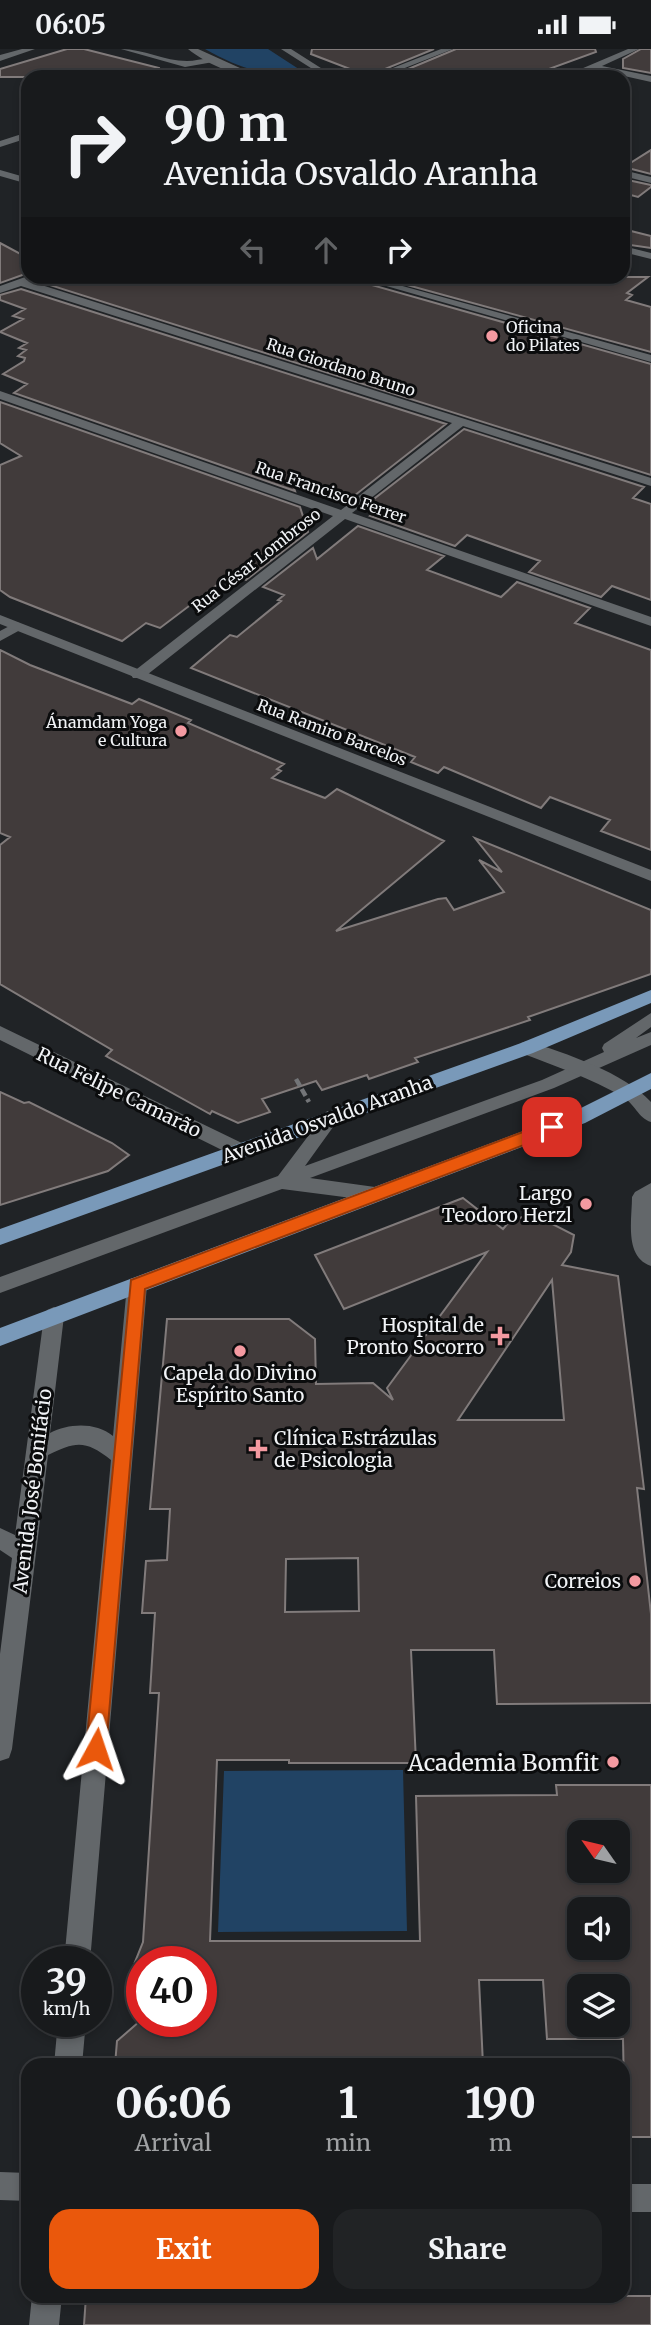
<!DOCTYPE html>
<meta charset="utf-8">
<style>
body{margin:0;font-family:Merriweather,serif;background:#212325;color:#f1f3f6;height:100vh;display:flex;flex-direction:column;font-size:26px;white-space:nowrap}
*{box-sizing:border-box;margin:0}
p{font-size:23px;color:#9fa1a3}
.icon{flex:none;width:38px;height:38px;fill:none;stroke:currentColor;stroke-width:2;stroke-linecap:round;stroke-linejoin:round}
.map{position:relative;flex:1;overflow:hidden}
.side{position:absolute;left:21px;top:2009px;width:609px;height:245px;display:flex;flex-direction:column;background:#181a1c;border-radius:21px;box-shadow:0 4px 10px #0003,0 0 0 2px #36383b}
.side>*{flex:none}
.hud{position:absolute;left:21px;top:21px;width:609px;height:214px;border-radius:21px;box-shadow:0 4px 10px #0003,0 0 0 2px #36383b;background:#181a1c;color:#f1f3f6;overflow:hidden}
.needle{width:46px;rotate:304deg}
.controls{position:absolute;left:567px;top:1771px;display:grid;gap:14px}
.controls a{display:grid;place-items:center;width:63px;height:63px;border-radius:14px;background:#181a1c;box-shadow:0 4px 10px #0003,0 0 0 2px #36383b;font-size:35px}
.speed{position:absolute;left:21px;top:1897px;display:flex;gap:14px;font-size:35px;font-weight:700;text-align:center}
.speed>*{display:grid;place-content:center;width:91px;height:91px;border-radius:50%;background:#181a1c;box-shadow:0 4px 10px #0003,0 0 0 2px #36383b;line-height:1}
.speed small{font-size:18px;font-weight:400}
.speed .limit{border:10px solid #d22;background:#fff;color:#111}
.pin{position:absolute;display:grid;place-items:center;width:60px;height:60px;color:#fff;margin:-30px;border-radius:14px;box-shadow:0 4px 10px #0006}
.me{position:absolute;width:77px;margin:-38px;rotate:5deg;stroke-linejoin:round;filter:drop-shadow(0 0 5px #0008)}
.turn{display:flex;align-items:center;gap:24px;height:147px;padding:0 28px;font-size:32px}
.turn .icon{width:91px;height:91px;stroke-width:2.5}
.turn b{display:block;font-size:49px;line-height:60px}
.lanes{display:flex;align-items:center;height:66px;padding:0 28px;background:#0003;justify-content:center;gap:35px;direction:ltr}
.lanes .off{opacity:.35}
.eta{display:flex;justify-content:space-evenly;align-items:center;height:119px;text-align:center}
.eta b{font-size:42px;font-weight:700;line-height:49px}
.button{display:flex;gap:14px;margin-top:auto;padding:14px 28px}
.button a{flex:1;height:80px;border-radius:21px;background:#ea580c;color:#fff;font-size:28px;font-weight:700;line-height:80px;text-align:center}
.button a+a{background:#212325;color:#f1f3f6}
.status{display:flex;justify-content:space-between;align-items:center;height:49px;padding:0 35px;background:#181a1c;direction:ltr}
.status svg{height:19px;fill:currentColor}
.map>svg:first-child{display:block}
.green{fill:#214364}
.building{fill:#413b3b;stroke:#817b7b;stroke-width:2;fill-rule:evenodd}
.lines{fill:none;stroke-linecap:round;stroke-linejoin:round}
.path{stroke:#737578;stroke-width:4.5;stroke-dasharray:8 3.5;stroke-linecap:butt}
.service{fill:#63676a;fill-rule:evenodd}
.minor{fill:#63676a;fill-rule:evenodd}
.tertiary{fill:#63676a;fill-rule:evenodd}
.secondary{fill:#63676a;fill-rule:evenodd}
.primary{fill:#7999b9;fill-rule:evenodd}
.route{fill:#ea580c;stroke:#983908;stroke-width:2}
.poi-dot{fill:#f49aa1;stroke:#0b0c0d;stroke-width:2.5}
.labels{text-anchor:middle;dominant-baseline:central;stroke-width:6;stroke-linejoin:round;paint-order:stroke}
.far-poi-label{font-size:16px;fill:#f1f3f6;stroke:#0b0c0d;text-anchor:start}
.far-street-label{font-size:16px;fill:#f1f3f6;stroke:#0b0c0d}
.street-label{font-size:19px;fill:#f1f3f6;stroke:#0b0c0d}
.poi-label{font-size:19px;fill:#f1f3f6;stroke:#0b0c0d;text-anchor:end}
.near-poi-label{font-size:23px;fill:#f1f3f6;stroke:#0b0c0d;text-anchor:end}
</style>
<div class="status"><b>06:05</b><svg viewBox="0 0 49 12"><path d="M0 12V9h3v3zM5 12V6h3v6zM10 12V3h3v9zM15 12V0h3v12zM26 1h20v11H26zM47 4h2v5h-2z"/></svg></div>
<div class="map">
<svg width="651" height="2276" viewBox="0 0 651 2276">
<rect width="100%" height="100%" fill="#202326"/>
<path class="green" d="M205 0H268L311 28C269 28 242 21 205 0Z
M403 1721 407 1882 218 1883 224 1722Z"/>
<path class="building" d="M67 0H84L159 19 158 28H0V20Z
M312 0H434L368 27 311 5Z
M456 0H595L596 3 527 28H389Z
M641 0H651V24L623 19V10Z
M651 101V125L624 118Z
M623 130 651 136V138L638 148 623 144Z
M623 180 651 187V199L623 195Z
M0 194 28 209V224L0 234Z
M39 228 70 230 75 228H352L354 231 651 315V426L37 232Z
M378 228H648L627 244 632 246 626 251 651 258V303Z
M21 240 446 375 354 447 289 425 295 442 14 344 27 335 3 325 24 312 25 309 18 307 26 301 19 299 27 294 0 283 23 270 13 267 25 260 0 251V246Z
M0 353 300 458 308 483 246 531 230 526 160 579 146 574 122 592 10 548 0 541V416L21 407 0 394Z
M464 380 644 438 633 449 651 455V551L612 537 601 548 529 523 540 512 467 486 455 497 370 467 382 457 370 453Z
M358 477 444 507 427 521 501 548 517 533 590 559 575 574 651 601V801L601 782 610 771 550 748 541 759 444 718 438 724 411 713 415 708 191 619 230 586 237 588 281 552 278 551 284 546 263 538 313 499 317 510Z
M0 601 30 616 132 655 139 650 191 671 188 674 284 715 277 720 281 722 272 729 325 749 337 740 444 792 336 882 438 850 446 849 454 861 504 843 479 811 502 823 475 789 651 861V925L528 968 530 971 415 1009 418 1013 369 1030 367 1026 322 1041 316 1032 262 1050 270 1063 238 1074 212 1062 210 1065 106 1007 112 1001 0 935V796L10 788 0 784Z
M0 1043 24 1054 29 1053 112 1094 129 1106 108 1122 0 1156Z
M463 1149 503 1180 508 1174 531 1164 574 1186 571 1203 562 1216 618 1227 644 1440 637 1439 651 1565V1654L497 1655 494 1601H411L416 1714H289V1711H217L210 1892H420L416 1747 557 1746 556 1736H651V2088H625L623 1990H547L543 1931H479L483 2016H115L117 1992 140 1972H201V1913H135L143 1893 159 1644H150L155 1564H142L146 1512 167 1511 170 1460H150L167 1270H289L315 1290 316 1335 373 1334 393 1351 387 1339 487 1203 344 1260 315 1206ZM552 1231 564 1371H458ZM358 1509 359 1562 285 1563 286 1510ZM579 1783H618V1822H579ZM579 1860H618V1899H579ZM579 1937H618V1976H579Z
M86 2247H651V2276H84Z"/>
<g class="lines">
<path class="path" d="M296 1030 309 1053"/>
<path class="service" d="M651 964V978L636 989 651 983V996L554 1039 310 1129 375 1138 381 1140 384 1145 381 1150 375 1152 282 1140 0 1244V1228L278 1127 327 1062H339L341 1067 305 1117 542 1031 604 1003 602 999 604 995Z
M651 1134V1217C624 1208 632 1171 632 1148L635 1143Z"/>
<path class="minor" d="M121 0C144 0 164 12 187 12 198 12 210 7 219 12L185 18Z
M441 0H453L382 28H370Z
M628 0H639L602 17 651 27V33L593 20 574 28H562Z
M623 197 651 204V210L623 203Z
M28 227 37 229 32 233 651 429V437L463 377 352 464 651 568V577L345 470 143 629H133L131 626 133 623 333 467 0 350V342L341 461 452 374 21 237 0 244V237Z
M355 228H370L651 306V313Z
M17 573 24 577 22 580 0 592V582Z
M0 2123 28 2124V2152L0 2151Z
M623 2135H651V2163H623Z"/>
<path class="tertiary" d="M22 0H35L0 12V6Z
M0 121 28 129V135L0 127Z
M0 566 651 821V832L0 575Z
M0 977 246 1096 248 1101 246 1106 239 1108 232 1106 0 991Z
M137 1228 144 1230 147 1236 90 1913H64L111 1411C86 1391 76 1392 48 1406L12 1700 9 1709 0 1712V1605L12 1509 0 1501V1479L15 1486 44 1267 47 1261 54 1258 61 1261 64 1267 50 1384C69 1374 96 1373 113 1387L127 1236 130 1230Z
M58 1972H86L82 2016H54Z
M32 2247H62L59 2276H29Z"/>
<path class="secondary" d="M188 0H198L260 28C236 28 207 15 188 0Z
M281 0H291L335 28H325Z
M28 83V89L0 98V92Z
M623 121 651 128V134L623 127Z
M527 992C565 1004 625 1024 651 1053V1073C638 1069 634 1054 623 1048 591 1029 555 1017 521 1004L518 999 521 994Z"/>
<path class="primary" d="M651 941V954L533 1004 0 1196V1180L521 994Z
M651 1024V1040L585 1074 0 1297V1279L571 1064Z"/>
</g>
<path class="route" d="M552 1072 560 1078 558 1083 145 1240 106 1700 103 1707 96 1710 89 1707 86 1700 131 1231Z"/>
<g class="poi-dot">
<circle cx="492" cy="287" r="7"/>
<circle cx="181" cy="682" r="7"/>
<circle cx="586" cy="1155" r="7"/>
<path d="M496.5 1276.5h7v7h7v7h-7v7h-7v-7h-7v-7h7z"/>
<circle cx="240" cy="1302" r="7"/>
<path d="M254.5 1389.5h7v7h7v7h-7v7h-7v-7h-7v-7h7z"/>
<circle cx="635" cy="1532" r="7"/>
<circle cx="613" cy="1713" r="7"/>
</g>
<g class="labels">
<g class="far-poi-label">
<text x="506" y="278">Oficina<tspan x="506" dy="18">do Pilates</tspan></text>
<text x="167" y="673" text-anchor="end">Ánamdam Yoga<tspan x="167" dy="18">e Cultura</tspan></text>
</g>
<g class="far-street-label">
<text transform="translate(341 318) rotate(18)">Rua Giordano Bruno</text>
<text transform="translate(331 443) rotate(19)">Rua Francisco Ferrer</text>
<text transform="translate(256 511) rotate(-38)">Rua César Lombroso</text>
<text transform="translate(332 683) rotate(21)">Rua Ramiro Barcelos</text>
</g>
<g class="street-label">
<text transform="translate(119 1043) rotate(26)">Rua Felipe Camarão</text>
<text transform="translate(327 1070) rotate(-20)">Avenida Osvaldo Aranha</text>
<text transform="translate(32 1442) rotate(-83)">Avenida José Bonifácio</text>
</g>
<g class="poi-label">
<text x="572" y="1144">Largo<tspan x="572" dy="22">Teodoro Herzl</tspan></text>
<text x="484" y="1276">Hospital de<tspan x="484" dy="22">Pronto Socorro</tspan></text>
<text x="240" y="1324" text-anchor="middle">Capela do Divino<tspan x="240" dy="22">Espírito Santo</tspan></text>
<text x="274" y="1389" text-anchor="start">Clínica Estrázulas<tspan x="274" dy="22">de Psicologia</tspan></text>
<text x="621" y="1532">Correios</text>
</g>
<g class="near-poi-label">
<text x="599" y="1713">Academia Bomfit</text>
</g>
</g>
</svg>
<div class="controls">
<a><svg class="needle" viewBox="-14 -14 28 28"><path d="M0-13l5 13h-10z" fill="#e53935"/><path d="M0 13l5-13h-10z" fill="#9fa1a3"/></svg></a>
<a><svg class="icon" aria-label="sound" viewBox="0 0 24 24"><path d="M4 9h4l5-4v14l-5-4H4zM17 9q2 3 0 6"/></svg></a>
<a><svg class="icon" aria-label="layers" viewBox="0 0 24 24"><path d="M12 4l9 5-9 5-9-5zM3 14l9 5 9-5"/></svg></a>
</div>
<div class="speed"><div>39<small>km/h</small></div><div class="limit">40</div></div>
<div class="pin" style="left:552px;top:1078px;background:#d93025"><svg class="icon" aria-label="arrive" viewBox="0 0 24 24"><path d="M6 21V4h12l-3 4 3 4H6"/></svg></div>
<svg class="me" style="left:96px;top:1700px" viewBox="-20 -20 40 40"><path d="M0-17L14 15 0 8-14 15z" fill="#ea580c" stroke="#fff" stroke-width="4"/></svg>
<div class="hud">
<div class="turn"><svg class="icon" aria-label="right" viewBox="0 0 24 24"><path d="M7 20v-9h11M14 6l5 5-5 5"/></svg><div><b>90 m</b>Avenida Osvaldo Aranha</div></div>
<div class="lanes"><svg class="icon off" aria-label="left" viewBox="0 0 24 24"><path d="M17 20v-9H6M10 6l-5 5 5 5"/></svg><svg class="icon off" aria-label="ahead" viewBox="0 0 24 24"><path d="M12 20V5M6 11l6-6 6 6"/></svg><svg class="icon" aria-label="right" viewBox="0 0 24 24"><path d="M7 20v-9h11M14 6l5 5-5 5"/></svg></div>
</div>
<section class="side">
<div class="eta">
<div><b>06:06</b><p>Arrival</p></div>
<div><b>1</b><p>min</p></div>
<div><b>190</b><p>m</p></div>
</div>
<div class="button"><a>Exit</a><a>Share</a></div>
</section>
</div>
